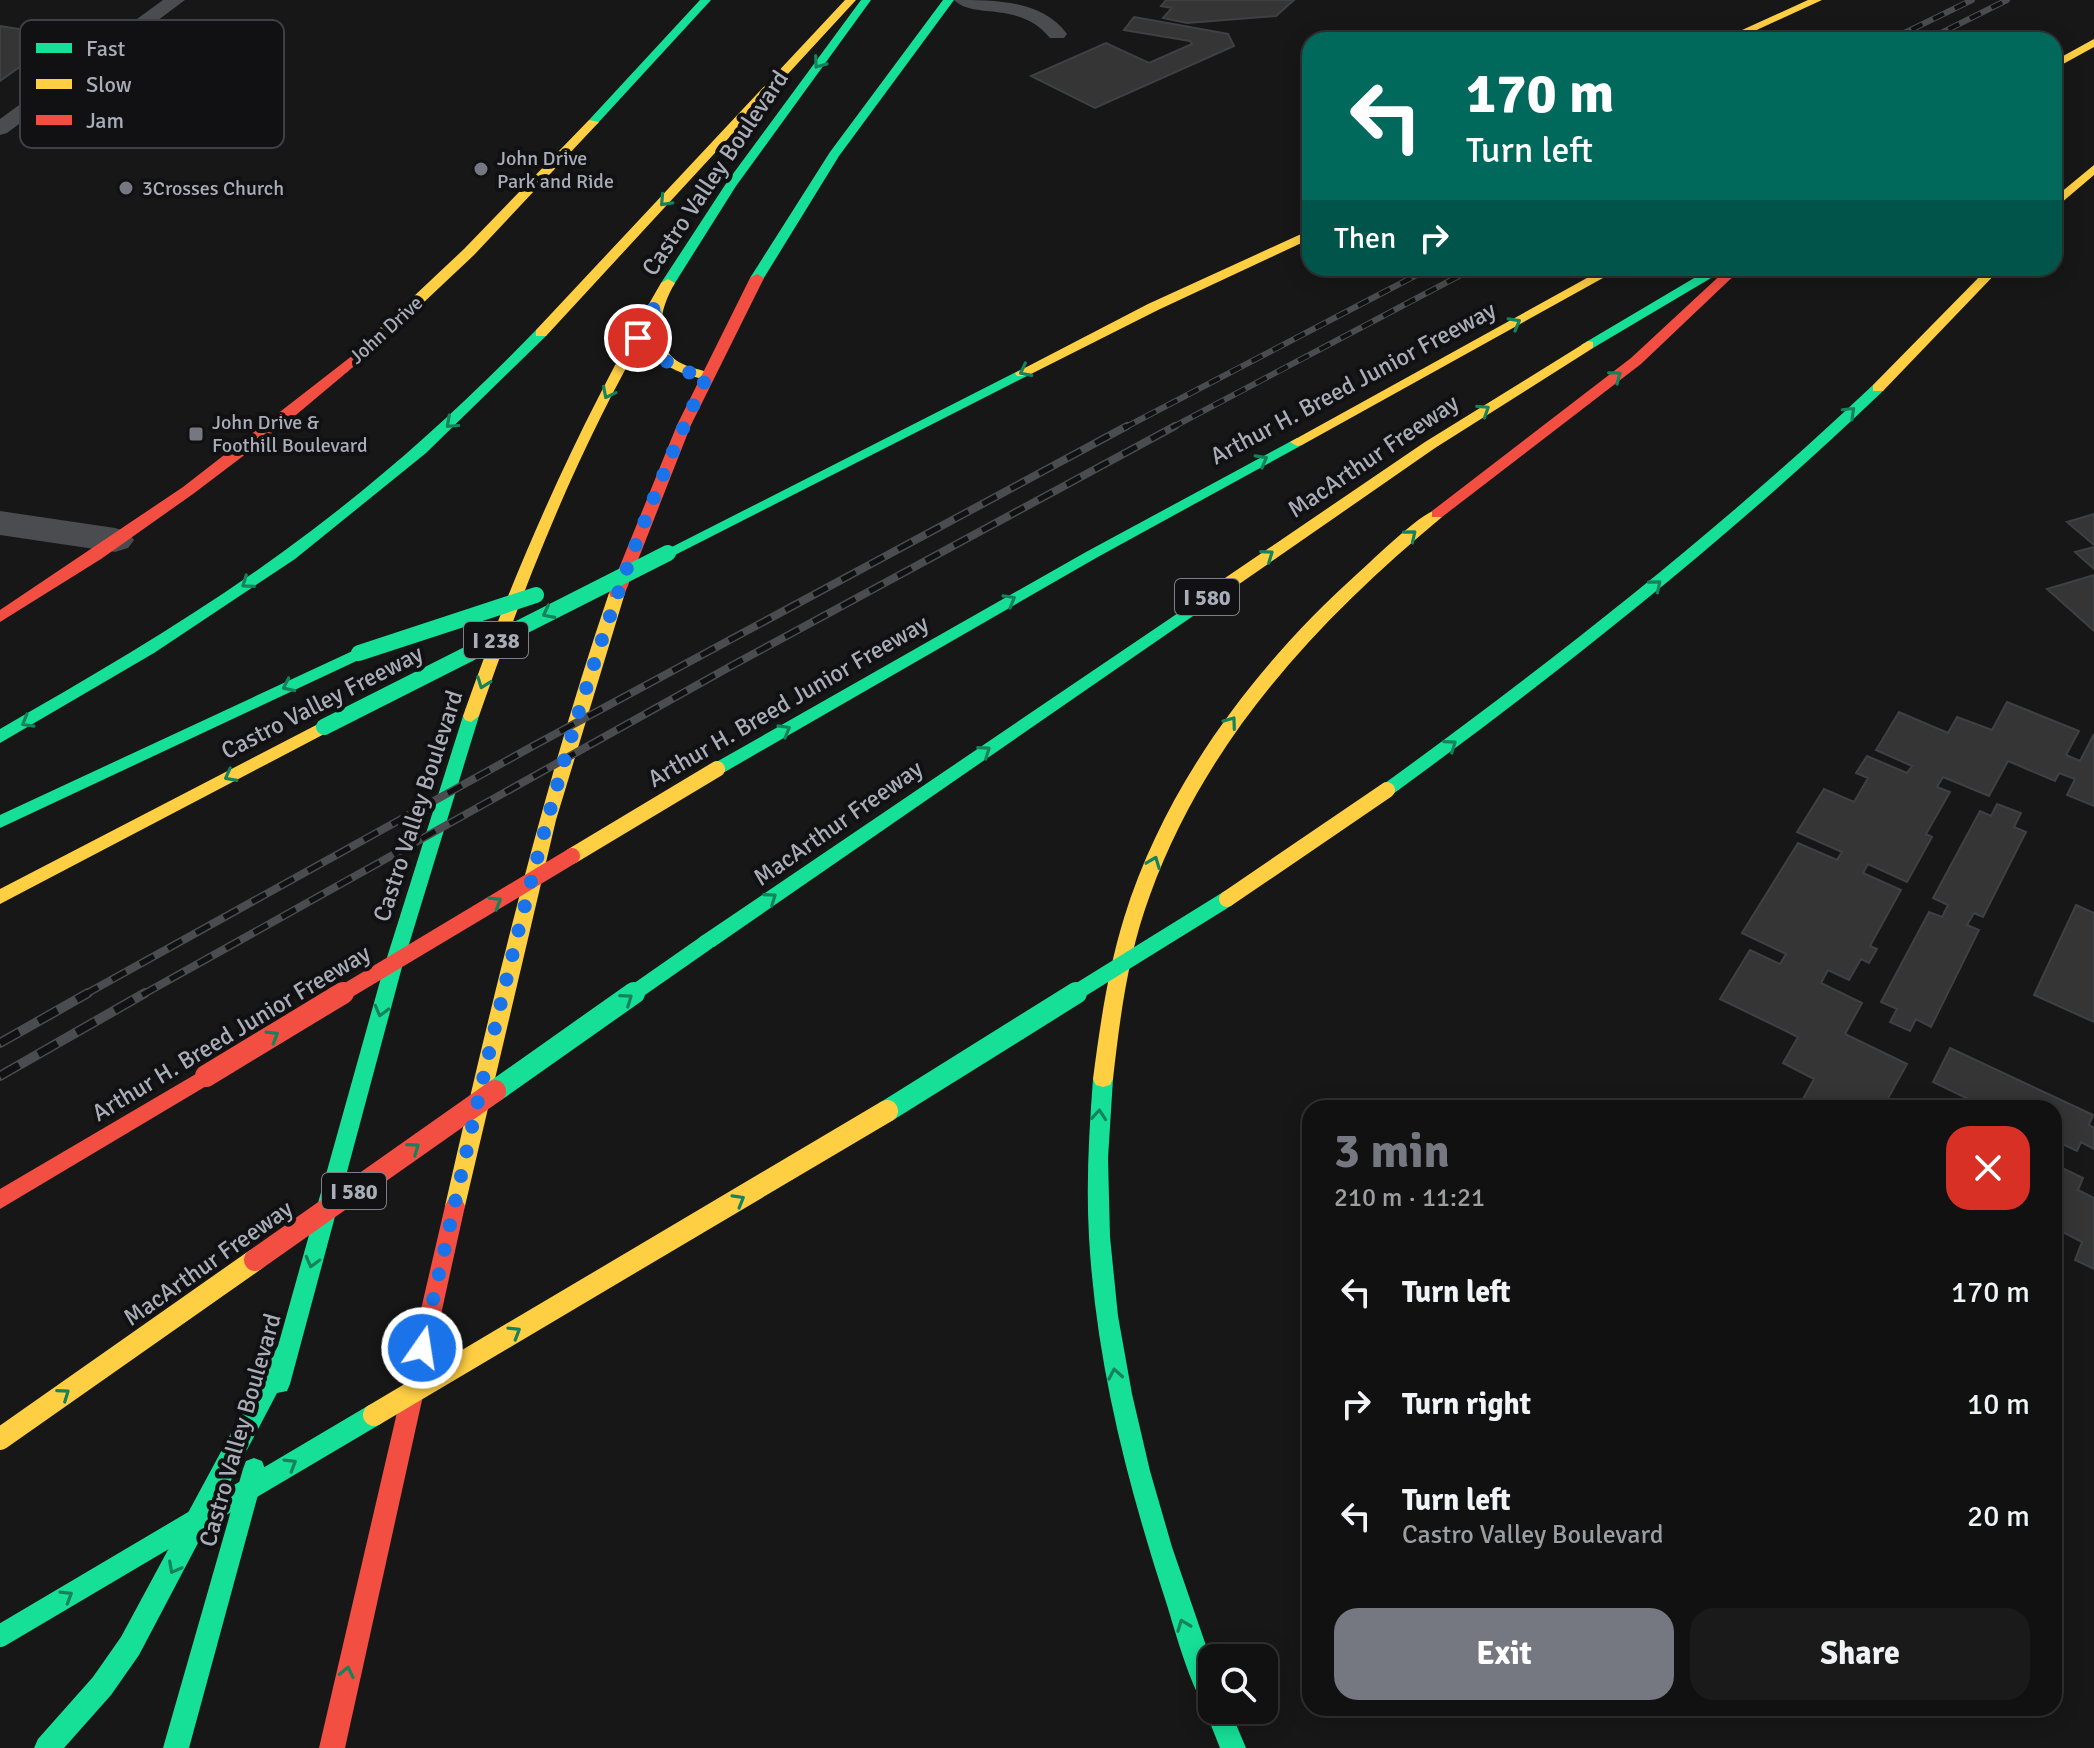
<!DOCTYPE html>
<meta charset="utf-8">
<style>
body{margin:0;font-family:Signika,sans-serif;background:#1a1a1a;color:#f1f3f6;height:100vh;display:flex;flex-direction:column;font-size:30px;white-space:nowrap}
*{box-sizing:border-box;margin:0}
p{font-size:26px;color:#9c9d9f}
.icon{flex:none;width:44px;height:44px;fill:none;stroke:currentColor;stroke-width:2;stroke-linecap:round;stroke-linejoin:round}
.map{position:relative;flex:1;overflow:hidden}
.panel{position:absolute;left:1302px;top:1100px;width:760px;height:616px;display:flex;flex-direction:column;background:#111;border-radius:24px;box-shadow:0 4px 20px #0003,0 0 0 2px #303131}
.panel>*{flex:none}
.top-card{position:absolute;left:1302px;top:32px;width:760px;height:244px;border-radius:24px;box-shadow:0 4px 20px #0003,0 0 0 2px #303131;background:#00695c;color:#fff;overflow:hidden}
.tools{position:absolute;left:1198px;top:1644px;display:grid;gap:16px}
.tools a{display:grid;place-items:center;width:80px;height:80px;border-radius:16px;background:#111;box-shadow:0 4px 20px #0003,0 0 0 2px #303131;font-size:40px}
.pin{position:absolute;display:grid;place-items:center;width:68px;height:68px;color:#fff;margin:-34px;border:4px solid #fff;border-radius:50%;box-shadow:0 2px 8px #0007}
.me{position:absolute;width:88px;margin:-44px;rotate:13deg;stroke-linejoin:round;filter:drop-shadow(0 0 6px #0008)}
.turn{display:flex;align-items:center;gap:28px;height:168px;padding:0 32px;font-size:36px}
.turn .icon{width:104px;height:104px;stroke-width:2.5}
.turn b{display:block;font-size:56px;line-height:68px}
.then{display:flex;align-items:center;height:76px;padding:0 32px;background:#0003;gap:16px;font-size:30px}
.round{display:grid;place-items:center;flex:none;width:84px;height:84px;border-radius:24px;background:#1a1a1a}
.summary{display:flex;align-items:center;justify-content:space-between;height:136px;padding:0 32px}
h1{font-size:48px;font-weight:800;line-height:60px;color:#757880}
.button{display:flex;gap:16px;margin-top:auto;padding:16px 32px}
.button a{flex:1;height:92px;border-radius:24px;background:#757880;color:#fff;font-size:32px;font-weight:800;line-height:92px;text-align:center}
.button a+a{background:#1a1a1a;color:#f1f3f6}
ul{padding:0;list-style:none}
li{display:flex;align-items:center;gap:24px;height:112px;padding:0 32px}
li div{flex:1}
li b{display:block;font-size:30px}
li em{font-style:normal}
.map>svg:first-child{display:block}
.building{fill:#353536;stroke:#3f4043;stroke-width:2}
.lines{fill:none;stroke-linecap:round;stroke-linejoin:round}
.lane{fill:#4b4c50;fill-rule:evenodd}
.street{fill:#4b4c50;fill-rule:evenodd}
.fast{fill:#16e098;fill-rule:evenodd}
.slow{fill:#ffcf43;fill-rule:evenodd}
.jam{fill:#f24e42;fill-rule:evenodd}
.rail-far2-casing{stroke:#4b4c4f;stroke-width:6}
.rail-far1-casing{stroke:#4b4c4f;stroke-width:8}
.rail-casing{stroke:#4b4c4f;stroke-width:10}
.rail-far2{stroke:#111113;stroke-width:4;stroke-dasharray:12;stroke-linecap:butt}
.rail-far1{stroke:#111113;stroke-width:5;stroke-dasharray:16;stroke-linecap:butt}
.rail{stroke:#111113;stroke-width:7;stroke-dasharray:22;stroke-linecap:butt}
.fast-bridge-far1{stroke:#16e098;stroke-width:16}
.fast-bridge{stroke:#16e098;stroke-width:22}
.slow-bridge-far1{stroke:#ffcf43;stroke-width:16}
.slow-bridge{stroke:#ffcf43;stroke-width:22}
.jam-bridge-far1{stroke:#f24e42;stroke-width:16}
.jam-bridge{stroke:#f24e42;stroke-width:22}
.oneway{stroke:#14835c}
.route{stroke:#1a73e8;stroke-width:14;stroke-dasharray:0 25.2}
.poi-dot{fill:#757880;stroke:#111113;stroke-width:3}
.labels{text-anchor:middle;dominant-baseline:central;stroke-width:8;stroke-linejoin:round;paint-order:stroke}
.far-poi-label{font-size:20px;fill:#a8adb8;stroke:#111113;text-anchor:start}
.far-street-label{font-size:20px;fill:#a8adb8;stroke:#111113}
.shield{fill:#111113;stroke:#7b7e86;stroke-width:2}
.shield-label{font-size:22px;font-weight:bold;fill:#a8adb8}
.street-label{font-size:24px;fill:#a8adb8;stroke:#111113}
.key{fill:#111113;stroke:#3e4045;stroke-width:2}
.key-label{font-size:22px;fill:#a8adb8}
</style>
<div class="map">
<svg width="2094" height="1748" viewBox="0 0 2094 1748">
<rect width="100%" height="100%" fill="#171717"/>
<path class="building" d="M1166 0H1294L1276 16 1187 23 1163 18 1172 8 1161 6Z
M1134 17 1228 34 1234 46 1095 108 1031 76 1106 43 1149 63 1192 44 1190 41 1124 30Z
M0 26 63 36 0 81Z
M2094 514V545L2067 522Z
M2094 547V569L2075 552Z
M2094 575V631L2047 589Z
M2007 702 2079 731 2066 755 2080 761 2094 734V806L2067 795 2075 779 2059 773 2055 781 2008 761 1989 796 1943 777 1937 787 1950 792 1926 834 1932 837 1907 882 1868 864 1863 873 1901 890 1870 946 1877 949 1869 963 1861 959 1849 980 1828 970 1821 983 1862 1003 1845 1034 1907 1064 1886 1102 1899 1108H1798L1814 1079 1783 1063 1798 1037 1720 999 1750 950 1780 964 1786 954 1742 933 1798 843 1837 860 1842 852 1797 832 1824 789 1854 802 1868 778 1856 773 1867 756 1907 773 1912 766 1876 750 1899 712 1948 733 1957 717 1992 730Z
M1997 804 2021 813 2014 827 2026 832 1983 917 1974 913 1967 925 1979 930 1931 1027 1916 1019 1910 1031 1890 1022 1897 1009 1881 1002 1929 912 1942 917 1948 905 1933 898 1980 811 1991 816Z
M2076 905 2094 913V1022L2034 995Z
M1950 1048 2093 1115 2089 1125 2094 1128V1149L2081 1142 2077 1151 2054 1140V1108H1987L1933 1082Z
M2054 1164 2083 1178 2078 1190 2094 1198V1269L2075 1260 2082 1242 2061 1231 2054 1249Z"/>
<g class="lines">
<path class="lane" d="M163 0H185L7 133 0 135V119Z
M954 0C996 0 1042 0 1067 34L1064 38H1050C1020 0 974 20 954 0Z"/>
<path class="street" d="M0 511 115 528 128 532 134 540 128 548 115 552 0 535Z"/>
<path class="fast" d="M700 0H711L597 124H589V120Z
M861 0H871L736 186 673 286H663L661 283 727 182Z
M943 0H954L839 156 762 281H752L750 278 830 152Z
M1706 271 1713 275 1711 278 1593 348H1583L1581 345Z
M541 329 548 333 546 336 426 453 295 559 154 653 0 743V729C97 673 194 617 284 551 375 485 458 411 536 330Z
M1022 369 1027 370V376L673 556 668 558 660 553Z
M1878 384 1885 388 1883 391C1729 538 1564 669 1393 794H1381L1378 790 1381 786C1553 661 1719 531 1873 385Z
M1297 438 1302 439V445L1096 558 723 773 717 775 708 769 711 765 1086 552Z
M1187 607 1193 608 1195 612 1193 616 714 947H700L698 942 700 937Z
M359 648 367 653 365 657 0 828V815Z
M471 710 479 716 402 967 290 1384 287 1391 277 1393 139 1655 111 1695 64 1748H34L38 1739 93 1677 121 1637 278 1346 384 967 463 716Z
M1103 1071 1110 1073 1113 1079 1108 1158 1110 1237 1118 1316 1132 1394 1150 1471 1172 1547 1212 1663V1710H1230L1246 1748H1220L1205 1710 1206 1707C1192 1692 1174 1628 1167 1605 1128 1486 1096 1363 1089 1237 1086 1184 1089 1132 1093 1079L1096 1073Z
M254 1458 262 1461 265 1469 189 1748H163L243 1469 246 1461Z"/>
<path class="slow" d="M845 0H856L546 336H536V330Z
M1808 0H1822L1735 40H1720Z
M2094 39V47L2054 69V61Z
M589 120 599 122 474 255 371 352H361V346L464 249Z
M2094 165V175L2054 209V198Z
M1310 230V239L1158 310 1027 376H1017L1015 373 1148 304Z
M1605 268H1621L1302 445 1297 446 1290 442Z
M1988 268H2001L1883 391H1873V385Z
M668 279 675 283C659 309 650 350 685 365 694 369 706 370 714 376L707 380C677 373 651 365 648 329 577 451 525 583 479 716L471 722 465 720 463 716C516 565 580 421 661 283Z
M1588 341 1593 342V348L1435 448 1193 616H1181L1179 612 1181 608 1425 442Z
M1437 509 1442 511V517C1317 621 1206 740 1150 895 1128 954 1120 1017 1113 1079L1110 1085 1103 1087 1096 1085 1093 1079C1100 1025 1108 970 1124 918 1165 785 1255 666 1357 574 1375 558 1417 516 1437 509Z
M617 588 625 593 556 820 465 1206 462 1212 455 1215 448 1212 445 1206C492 999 541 794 609 593Z
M324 721 330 723 332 727 330 731 0 904V889Z"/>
<path class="jam" d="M1728 268H1742L1641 364 1442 517H1432V511L1631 358Z
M757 274 764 278 691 425 625 593 623 597H611L609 593 677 425 750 278Z
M366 345 373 349 371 352 284 425 193 494 101 559 0 622V610L183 487Z
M206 1068 213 1070 216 1076 213 1082 0 1209V1189Z
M455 1197 462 1200 465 1206 345 1748H319L445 1206 448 1200Z"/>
<g class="rail-far2-casing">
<path id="rail-far2" d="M1890 40 1972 0
M1927 40 2007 0
M1124 428 1430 268
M1171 428 1474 268"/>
</g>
<g class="rail-far1-casing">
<path id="rail-far1" d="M84 995 533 746 1127 426
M142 995 733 665 1175 426"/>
</g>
<g class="rail-casing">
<path id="rail" d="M0 1043 88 993
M0 1076 145 993"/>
</g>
<use href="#rail-far2" class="rail-far2"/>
<use href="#rail-far1" class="rail-far1"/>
<use href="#rail" class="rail"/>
<path class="fast-bridge-far1" d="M359 653 536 595
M324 727 668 553
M631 995 707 942
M1072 995 1227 899"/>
<path class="fast-bridge" d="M495 1091 634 993
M887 1111 1076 993
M0 1636 374 1415"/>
<path class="slow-bridge-far1" d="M572 856 717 769
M1227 899 1387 790"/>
<path class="slow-bridge" d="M374 1415 887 1111
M0 1439 255 1260"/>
<path class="jam-bridge-far1" d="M340 995 572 856"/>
<path class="jam-bridge" d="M206 1076 343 993
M255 1260 495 1091"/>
</g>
<defs><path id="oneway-chevron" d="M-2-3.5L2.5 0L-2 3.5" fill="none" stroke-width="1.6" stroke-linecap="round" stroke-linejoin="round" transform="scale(2)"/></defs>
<g class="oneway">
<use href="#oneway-chevron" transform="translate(819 63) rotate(126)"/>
<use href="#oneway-chevron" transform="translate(665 201) rotate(133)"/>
<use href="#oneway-chevron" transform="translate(1515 323) rotate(-29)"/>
<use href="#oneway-chevron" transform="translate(1025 371) rotate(153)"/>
<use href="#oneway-chevron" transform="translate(1616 376) rotate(-37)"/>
<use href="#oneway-chevron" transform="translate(608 393) rotate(117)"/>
<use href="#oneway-chevron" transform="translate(1484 410) rotate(-33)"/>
<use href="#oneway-chevron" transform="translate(1850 412) rotate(-44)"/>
<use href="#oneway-chevron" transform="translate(451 423) rotate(138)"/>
<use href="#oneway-chevron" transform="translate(1262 460) rotate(-29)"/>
<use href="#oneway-chevron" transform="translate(1411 535) rotate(-40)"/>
<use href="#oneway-chevron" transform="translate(1268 555) rotate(-35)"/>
<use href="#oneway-chevron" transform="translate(247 583) rotate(145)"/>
<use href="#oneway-chevron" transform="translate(1656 585) rotate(-40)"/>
<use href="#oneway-chevron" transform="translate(1010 600) rotate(-30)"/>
<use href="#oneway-chevron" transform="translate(548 613) rotate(153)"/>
<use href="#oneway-chevron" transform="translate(483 683) rotate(110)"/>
<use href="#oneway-chevron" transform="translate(288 686) rotate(155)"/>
<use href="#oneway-chevron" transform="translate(27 722) rotate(150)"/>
<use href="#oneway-chevron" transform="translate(1231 722) rotate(-54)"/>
<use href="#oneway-chevron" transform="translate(785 730) rotate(-30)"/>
<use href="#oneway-chevron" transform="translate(1451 745) rotate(-35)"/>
<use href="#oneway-chevron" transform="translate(985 751) rotate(-35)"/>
<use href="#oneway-chevron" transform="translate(230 776) rotate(152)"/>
<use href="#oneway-chevron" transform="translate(1154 862) rotate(-69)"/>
<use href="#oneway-chevron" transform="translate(771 898) rotate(-35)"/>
<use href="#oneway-chevron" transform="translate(496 902) rotate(-31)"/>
<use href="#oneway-chevron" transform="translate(627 999) rotate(-35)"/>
<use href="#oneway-chevron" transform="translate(381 1011) rotate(105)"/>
<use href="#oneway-chevron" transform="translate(273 1036) rotate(-31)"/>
<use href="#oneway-chevron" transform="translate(1099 1115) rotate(-85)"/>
<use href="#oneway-chevron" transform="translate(414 1148) rotate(-35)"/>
<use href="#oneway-chevron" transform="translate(739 1200) rotate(-30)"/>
<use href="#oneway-chevron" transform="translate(312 1262) rotate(105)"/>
<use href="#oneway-chevron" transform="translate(515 1332) rotate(-31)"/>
<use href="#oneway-chevron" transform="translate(1115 1374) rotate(-100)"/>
<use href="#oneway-chevron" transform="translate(64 1394) rotate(-35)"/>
<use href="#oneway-chevron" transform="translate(291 1464) rotate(-31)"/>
<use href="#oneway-chevron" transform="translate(174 1568) rotate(118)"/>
<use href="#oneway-chevron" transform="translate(67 1596) rotate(-31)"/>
<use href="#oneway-chevron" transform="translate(1183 1625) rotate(-111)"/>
<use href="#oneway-chevron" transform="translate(347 1672) rotate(-78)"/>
</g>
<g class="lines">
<path class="route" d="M422 1348C498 1019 561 684 707 376 656 369 647 346 658 300L638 338"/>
</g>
<g class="poi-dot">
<circle cx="481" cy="169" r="8"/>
<circle cx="126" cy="188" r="8"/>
<rect x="188" y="426" width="16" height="16" rx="4"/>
</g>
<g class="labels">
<g class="far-poi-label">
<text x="497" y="158">John Drive<tspan x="497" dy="23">Park and Ride</tspan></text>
<text x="142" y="188">3Crosses Church</text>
<text x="212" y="422">John Drive &amp;<tspan x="212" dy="23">Foothill Boulevard</tspan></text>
</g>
<g class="far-street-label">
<text transform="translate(386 330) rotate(-42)">John Drive</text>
</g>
<g class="shield">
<rect x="1175" y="579" width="64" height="36" rx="6"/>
<rect x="464" y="622" width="64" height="36" rx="6"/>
<rect x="322" y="1173" width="64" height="36" rx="6"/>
</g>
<g class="shield-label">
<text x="1207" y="597">I 580</text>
<text x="496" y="640">I 238</text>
<text x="354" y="1191">I 580</text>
</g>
<g class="street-label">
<text transform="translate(715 173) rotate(-56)">Castro Valley Boulevard</text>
<text transform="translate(1353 383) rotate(-28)">Arthur H. Breed Junior Freeway</text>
<text transform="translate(1373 456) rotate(-34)">MacArthur Freeway</text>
<text transform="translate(788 701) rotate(-30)">Arthur H. Breed Junior Freeway</text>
<text transform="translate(322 702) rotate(-27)">Castro Valley Freeway</text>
<text transform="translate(418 806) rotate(-72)">Castro Valley Boulevard</text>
<text transform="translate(838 823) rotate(-35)">MacArthur Freeway</text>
<text transform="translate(231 1033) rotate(-31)">Arthur H. Breed Junior Freeway</text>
<text transform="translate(208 1263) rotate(-35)">MacArthur Freeway</text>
<text transform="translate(240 1430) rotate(-74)">Castro Valley Boulevard</text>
</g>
</g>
<rect x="20" y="20" width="264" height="128" rx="12" class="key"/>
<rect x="36" y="43" width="36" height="10" fill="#16e098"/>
<rect x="36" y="79" width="36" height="10" fill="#ffcf43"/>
<rect x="36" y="115" width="36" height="10" fill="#f24e42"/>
<g class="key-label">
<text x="86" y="56">Fast</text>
<text x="86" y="92">Slow</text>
<text x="86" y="128">Jam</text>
</g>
</svg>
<div class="tools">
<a><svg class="icon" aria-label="search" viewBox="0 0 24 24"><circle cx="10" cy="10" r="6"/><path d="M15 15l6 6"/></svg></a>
</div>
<div class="pin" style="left:638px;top:338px;background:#d93025"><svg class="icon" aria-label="arrive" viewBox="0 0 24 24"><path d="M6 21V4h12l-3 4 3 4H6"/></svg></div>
<svg class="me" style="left:422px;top:1348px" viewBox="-20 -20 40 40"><circle r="17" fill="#1a73e8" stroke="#fff" stroke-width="3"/><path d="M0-11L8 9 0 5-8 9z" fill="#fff"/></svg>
<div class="top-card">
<div class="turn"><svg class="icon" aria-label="left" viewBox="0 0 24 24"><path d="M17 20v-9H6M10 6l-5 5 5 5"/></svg><div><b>170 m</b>Turn left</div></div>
<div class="then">Then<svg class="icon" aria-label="right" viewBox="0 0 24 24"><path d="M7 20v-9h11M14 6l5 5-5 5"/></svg></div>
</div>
<section class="panel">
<div class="summary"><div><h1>3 min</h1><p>210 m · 11:21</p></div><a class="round" style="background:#d93025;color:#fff"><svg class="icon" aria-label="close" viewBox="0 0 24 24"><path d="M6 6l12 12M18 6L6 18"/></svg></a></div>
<ul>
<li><svg class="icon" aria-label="left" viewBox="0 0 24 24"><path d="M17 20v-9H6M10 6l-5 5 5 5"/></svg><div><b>Turn left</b></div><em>170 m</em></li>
<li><svg class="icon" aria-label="right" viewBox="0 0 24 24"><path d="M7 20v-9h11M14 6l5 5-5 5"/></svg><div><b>Turn right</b></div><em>10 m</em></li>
<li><svg class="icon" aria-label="left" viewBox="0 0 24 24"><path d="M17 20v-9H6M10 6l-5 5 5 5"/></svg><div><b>Turn left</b><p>Castro Valley Boulevard</p></div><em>20 m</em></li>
</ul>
<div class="button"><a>Exit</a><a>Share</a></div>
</section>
</div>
